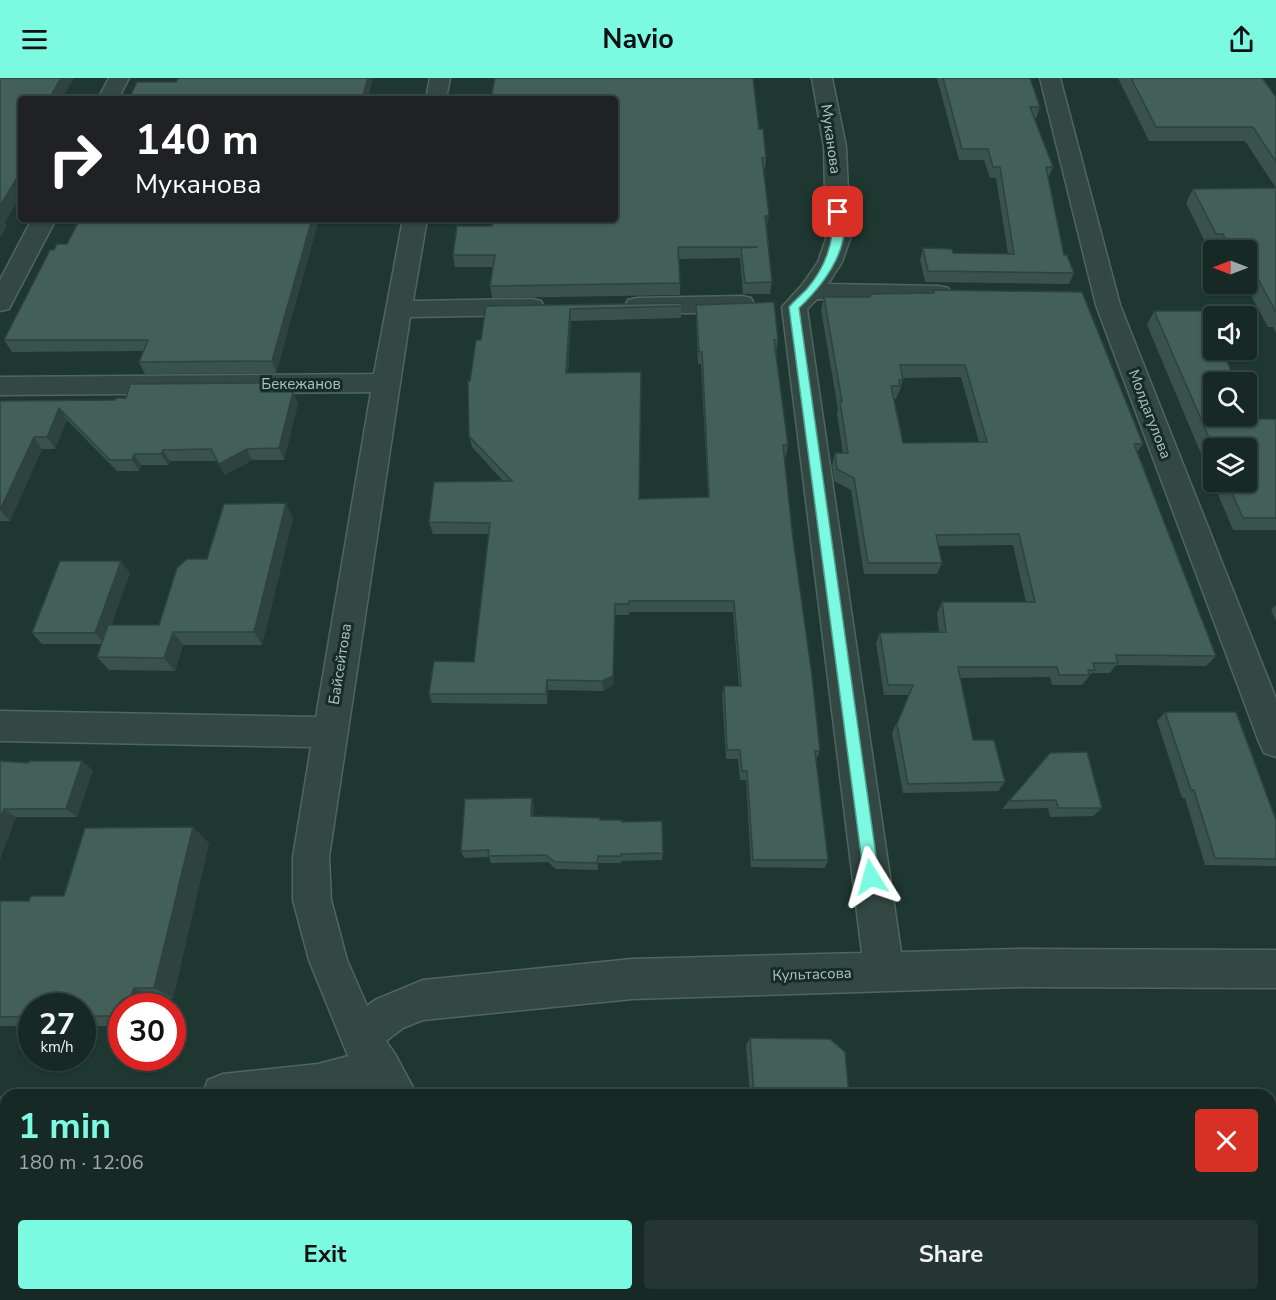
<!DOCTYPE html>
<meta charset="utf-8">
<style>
body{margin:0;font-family:"Nunito Sans",sans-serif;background:#243532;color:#f1f3f6;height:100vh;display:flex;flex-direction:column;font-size:22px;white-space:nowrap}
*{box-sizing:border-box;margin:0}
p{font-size:20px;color:#9ea6a7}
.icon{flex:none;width:33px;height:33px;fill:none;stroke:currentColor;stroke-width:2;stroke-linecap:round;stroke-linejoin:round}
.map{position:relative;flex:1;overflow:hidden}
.details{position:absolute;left:0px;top:1011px;width:1276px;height:212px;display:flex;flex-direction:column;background:#172925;border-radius:18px 18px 0 0;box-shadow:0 2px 4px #0004,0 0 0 2px #364542}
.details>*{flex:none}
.hud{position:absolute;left:18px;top:18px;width:600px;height:126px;border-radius:6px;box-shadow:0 2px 4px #0004,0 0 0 2px #364542;background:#202124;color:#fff;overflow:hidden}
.needle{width:39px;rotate:270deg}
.buttons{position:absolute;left:1203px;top:162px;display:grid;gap:12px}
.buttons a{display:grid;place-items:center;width:54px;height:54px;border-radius:6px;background:#172925;box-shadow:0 2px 4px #0004,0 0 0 2px #364542;font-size:30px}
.speed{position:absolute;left:18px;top:915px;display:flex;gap:12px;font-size:30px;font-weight:700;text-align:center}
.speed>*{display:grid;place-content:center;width:78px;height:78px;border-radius:50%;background:#172925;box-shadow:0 2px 4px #0004,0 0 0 2px #364542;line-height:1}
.speed small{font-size:15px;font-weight:400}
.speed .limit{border:9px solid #d22;background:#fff;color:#111}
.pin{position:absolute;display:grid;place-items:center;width:51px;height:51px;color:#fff;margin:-26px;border-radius:12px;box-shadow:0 3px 9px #0006}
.me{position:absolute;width:66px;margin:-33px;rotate:352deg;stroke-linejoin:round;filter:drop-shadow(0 0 4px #0008)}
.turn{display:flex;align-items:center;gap:21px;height:126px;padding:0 18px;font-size:27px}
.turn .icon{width:78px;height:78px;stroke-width:2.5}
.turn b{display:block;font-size:42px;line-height:51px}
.round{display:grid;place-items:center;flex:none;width:63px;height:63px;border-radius:6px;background:#243532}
.overview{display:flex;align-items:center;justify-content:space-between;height:102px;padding:0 18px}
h1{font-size:36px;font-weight:700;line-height:45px;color:#7cfae1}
.cta{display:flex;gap:12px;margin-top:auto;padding:12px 18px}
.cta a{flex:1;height:69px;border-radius:6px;background:#7cfae1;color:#111;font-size:24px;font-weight:700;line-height:69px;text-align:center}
.cta a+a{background:#243532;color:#f1f3f6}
header{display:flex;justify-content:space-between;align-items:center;height:78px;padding:0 18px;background:#7cfae1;color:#111;font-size:27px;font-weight:700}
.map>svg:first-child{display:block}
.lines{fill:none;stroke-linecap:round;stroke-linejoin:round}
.street-casing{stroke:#506561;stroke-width:3}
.street{fill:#334743;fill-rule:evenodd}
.wall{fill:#39524c;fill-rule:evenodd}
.shaded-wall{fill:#2e423e}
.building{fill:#425f58;stroke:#2e423e;stroke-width:1.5;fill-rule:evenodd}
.route{fill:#7cfae1;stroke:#51a292;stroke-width:1.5}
.labels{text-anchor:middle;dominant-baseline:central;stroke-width:6;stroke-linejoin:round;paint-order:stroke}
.street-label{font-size:15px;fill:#acc4c0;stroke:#182c27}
</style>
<header><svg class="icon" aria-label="menu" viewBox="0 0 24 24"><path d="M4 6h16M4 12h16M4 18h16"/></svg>Navio<svg class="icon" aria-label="share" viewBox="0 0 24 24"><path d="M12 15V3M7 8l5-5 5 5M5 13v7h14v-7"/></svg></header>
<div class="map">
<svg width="1276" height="1222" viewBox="0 0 1276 1222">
<rect width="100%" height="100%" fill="#1f3731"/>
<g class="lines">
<g class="street-casing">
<path id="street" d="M109 0H129L118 21H98Z
M430 0H450L446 21H426Z
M812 0H832L846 69 850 161 842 184 828 206 939 208 948 210 951 216 948 222 939 224 817 221 807 231 901 874 1018 871 1276 872V910L1018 909 632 921 423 942 403 950 386 963 395 976 417 1017H372L370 1013 357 1017H202L208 1002 223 996 318 986 348 978 309 882 293 822V779L311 669 0 663V633L316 639 371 314 0 317V299L374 296 403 141H427L413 223 532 221 541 223 544 229 541 235 532 237 410 239 329 779 331 822 347 882 367 928 375 922 423 902 632 881 862 875 782 229 802 207 818 184 826 161 824 69Z
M1040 0H1060L1120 227 1276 621V679L1264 675 1259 664 1096 227Z
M32 141H56L12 225 9 231 0 233V202Z
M742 218 751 220 754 226 751 232 742 234 637 236 628 234 625 228 628 222 637 220Z
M6 1019V1061L0 1062V1020Z
M482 1216H529L531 1222H485Z"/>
</g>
<use href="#street" class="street"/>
</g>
<path class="wall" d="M937 0H1030L1040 29 1036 40H1034L1053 89 1048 101 1064 177 1074 195 1069 206 925 204 920 182 923 170 953 175 1008 176 996 100H990L984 82H959Z
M1118 0H1262L1276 19V110L1245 63H1149Z
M759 51 766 80 765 91H763L769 137 767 149 772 204 770 216H743L740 180 679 181 680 205V217L492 220 490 208 493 189H455L453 177 492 148Z
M1276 110V255L1273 249H1268L1245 206H1246V172H1217L1215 170H1208L1186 125 1193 111Z
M80 141H319L276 295 145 296 139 284 143 273 12 274 4 262 54 172 67 166Z
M933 212 1143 366 1137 374 1216 578 1206 588 1116 587 1110 595H1092L1082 607H1052L1050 599 960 600 973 662 1005 704 998 713 903 715 892 655 909 617H884L876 565 880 555 939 554 937 535 942 524H1026L1013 467 938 468 942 485 937 496H864L851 412 834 403 832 387 835 375H843L837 336 838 331 821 232 824 219H869L870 216 932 215ZM961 299 979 364 903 365 893 321H896L898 315H899L903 302 902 300Z
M682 225 681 240 571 243 568 295 639 421 708 419 701 286H698L696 239V227L778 262 776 275 788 367 786 378H784L793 461 820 673 816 682 828 782 825 790 751 789 746 702H740L738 681H726L722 617 724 608H739L733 534H629V537H615L613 607 603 613 548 612 547 626 432 625 429 616 474 584 489 456H433L429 444 503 403 472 369 469 358 470 303 481 262 486 228Z
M1154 233 1233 272 1226 282 1253 341H1276V452H1233L1147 247ZM1214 370 1246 404H1214Z
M268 314 298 325 284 382H252L225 397 217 383H170L168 387H141L139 393H117L67 342 55 371H42L10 443H0V323L115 322Z
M293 440 262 567H183L175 593 109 592 97 579 102 566H42L32 555 130 495 111 547H159L207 481Z
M1276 527V543L1271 532Z
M1165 634 1276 742V788L1205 787 1185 720H1182L1157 643Z
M1050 675 1102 730 1093 738 1050 739 1048 730 1002 731Z
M0 683 93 692 77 739H16L0 781Z
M534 727 533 738 622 744 663 775 662 782 621 783V785H598V792L556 791 548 784 491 785 489 779 464 780 461 773Z
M209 765 173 920H154L122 928V948H82V928H32V948H0V823H29L64 818Z
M750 960 849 1017H750L746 967Z
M860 1216H924L866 1221 861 1220Z"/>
<path class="shaded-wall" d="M61 0H74L62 21H49Z
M368 0H373L368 21H362Z
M21 93V117L5 144 7 148 0 160V128Z
M769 137 767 149H764L765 138Z
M312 141H319L276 295 272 283Z
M570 231 571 243 567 307 566 295Z
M265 305 270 317 262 314Z
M293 314 298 325 284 382 279 370Z
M59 330 67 342 55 371 47 359Z
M34 359 42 371 10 443 0 432Z
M247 371 252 382 225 397 219 386Z
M163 372 170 383 168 387 161 376Z
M134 376 141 387 139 393 132 382Z
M286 425 293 440 262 567 254 554Z
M121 483 130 495 105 566 95 555Z
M615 526 613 607 603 613 602 603Z
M173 554 183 567 175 593 164 580Z
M547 602 548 612 547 626 546 616Z
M82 683 93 692 77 739 66 731Z
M532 720 534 727 532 746 531 738Z
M4 731 16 739 0 781V740Z
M193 749 209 765 173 920 154 910Z
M134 910 154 920 151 928H127Z
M122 934V942L113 938Z
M162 1216H173L174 1218 163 1222H154Z"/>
<path class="building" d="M0 0H61L49 21H21V93L0 128Z
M178 0H368L362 21H129L137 4H176Z
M495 0H753L759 51H763L766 80H762L769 137 765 138 772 204 745 205 741 170 758 169H678L680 205 490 208 495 177H453L457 148H492L493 141H615V21H491Z
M943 0H1030L1040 29H1030L1053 89H1046L1064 177H1067L1074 195 928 193 923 170 952 171 953 175 1014 176 1000 89H993L988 71H962Z
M1131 0H1262L1276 19V84L1253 49H1156Z
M1276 110V234L1246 179V172H1243L1238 162H1226L1223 156H1216L1193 111Z
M80 141H312L272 283 139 284 148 262H4L50 172H54L57 166H67Z
M933 212 1082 214 1143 366H1134L1216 578 1116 577 1118 585H1093L1095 592H1088L1089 597H1059L1057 589H958L973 662H994L1005 704 908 706 897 646 913 607H888L880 555 946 554 942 524H1035L1019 456 936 457 942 485H868L854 400 837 391 835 375H848L840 324H842L824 219H870V216L934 215ZM900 287H965L987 364 903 365 891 308H900L899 302H903Z
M774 224 778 262H774L788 367H783L793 461 812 598 820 673H815L828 782H753L747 693H742L740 672H727L724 608H741L734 523H629V526H615L613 598 602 603 547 602 546 616H429L434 583 474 584 490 445 429 444 434 404 512 403 469 358 468 303H470L476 262H481L486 228 682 225V228L570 231 566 295 641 294 639 421 709 419 702 274H699L696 227Z
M1154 233H1214L1217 238H1214V272H1233H1222L1236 304H1214V338H1246V327L1253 341H1276V440H1243L1227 404H1246V370L1214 371Z
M265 305 262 314H293L279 370 247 371 219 386 211 371 163 372 161 376H134L132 382H110L59 330 47 359H34L0 432V323L115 322 116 320H126L130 306Z
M286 425 254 554H173L164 580 97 579 108 547H159L177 490 187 481H207L224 426Z
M60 483H121L95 555H32Z
M1165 634H1236L1276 742V781L1215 780 1194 712H1191Z
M1087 674 1102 730H1058L1056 722 1009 723 1050 675Z
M0 683 28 685 29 683H82L66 731H4L0 740Z
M532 720 531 738 600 740V742H622V744L662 743 663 775 621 776V778H598L597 785 555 784 546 777 488 778 489 772 461 773 465 721Z
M193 749 154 910H134L127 928H122V934L113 938H82V928H32V938L0 939V823H29L31 818H64L85 750Z
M750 960 830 961 845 974 849 1017H754Z
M1270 1035 1276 1052V1155H1270Z
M6 1209V1216H162V1219L154 1222H0V1211Z
M866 1216H924L923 1218 866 1221Z"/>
<path class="route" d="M838 131 843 134C843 143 845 154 843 162 837 188 818 212 799 230L879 799 877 804 871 806 866 804 864 799 789 229C794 223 800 218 806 212 827 188 833 165 834 134Z"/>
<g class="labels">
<g class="street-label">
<text transform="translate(831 61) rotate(82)">Муканова</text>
<text x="301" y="306">Бекежанов</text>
<text transform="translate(1150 336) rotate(69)">Молдагулова</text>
<text transform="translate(340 586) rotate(-81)">Байсейтова</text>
<text transform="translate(812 896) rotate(-2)">Культасова</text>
</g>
</g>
</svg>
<div class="buttons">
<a><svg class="needle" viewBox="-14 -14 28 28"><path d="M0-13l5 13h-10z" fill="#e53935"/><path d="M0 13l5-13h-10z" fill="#9ea6a7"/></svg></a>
<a><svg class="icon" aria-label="sound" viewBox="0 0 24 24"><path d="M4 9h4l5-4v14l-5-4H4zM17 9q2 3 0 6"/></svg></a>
<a><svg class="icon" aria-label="search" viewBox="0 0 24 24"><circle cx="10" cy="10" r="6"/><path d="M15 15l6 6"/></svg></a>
<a><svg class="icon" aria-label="layers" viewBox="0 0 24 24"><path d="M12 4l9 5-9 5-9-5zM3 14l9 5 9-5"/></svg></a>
</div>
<div class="speed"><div>27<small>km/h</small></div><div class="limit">30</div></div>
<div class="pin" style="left:838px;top:134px;background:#d93025"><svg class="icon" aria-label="arrive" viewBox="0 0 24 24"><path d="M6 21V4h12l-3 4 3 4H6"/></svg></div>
<svg class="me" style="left:871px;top:799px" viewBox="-20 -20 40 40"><path d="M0-17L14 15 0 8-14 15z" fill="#7cfae1" stroke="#fff" stroke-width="4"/></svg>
<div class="hud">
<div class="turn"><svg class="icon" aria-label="right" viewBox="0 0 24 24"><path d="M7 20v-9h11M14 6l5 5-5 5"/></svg><div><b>140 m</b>Муканова</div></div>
</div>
<section class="details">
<div class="overview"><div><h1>1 min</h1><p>180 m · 12:06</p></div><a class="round" style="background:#d93025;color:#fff"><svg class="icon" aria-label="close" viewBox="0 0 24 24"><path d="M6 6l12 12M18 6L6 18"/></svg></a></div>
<div class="cta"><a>Exit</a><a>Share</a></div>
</section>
</div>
